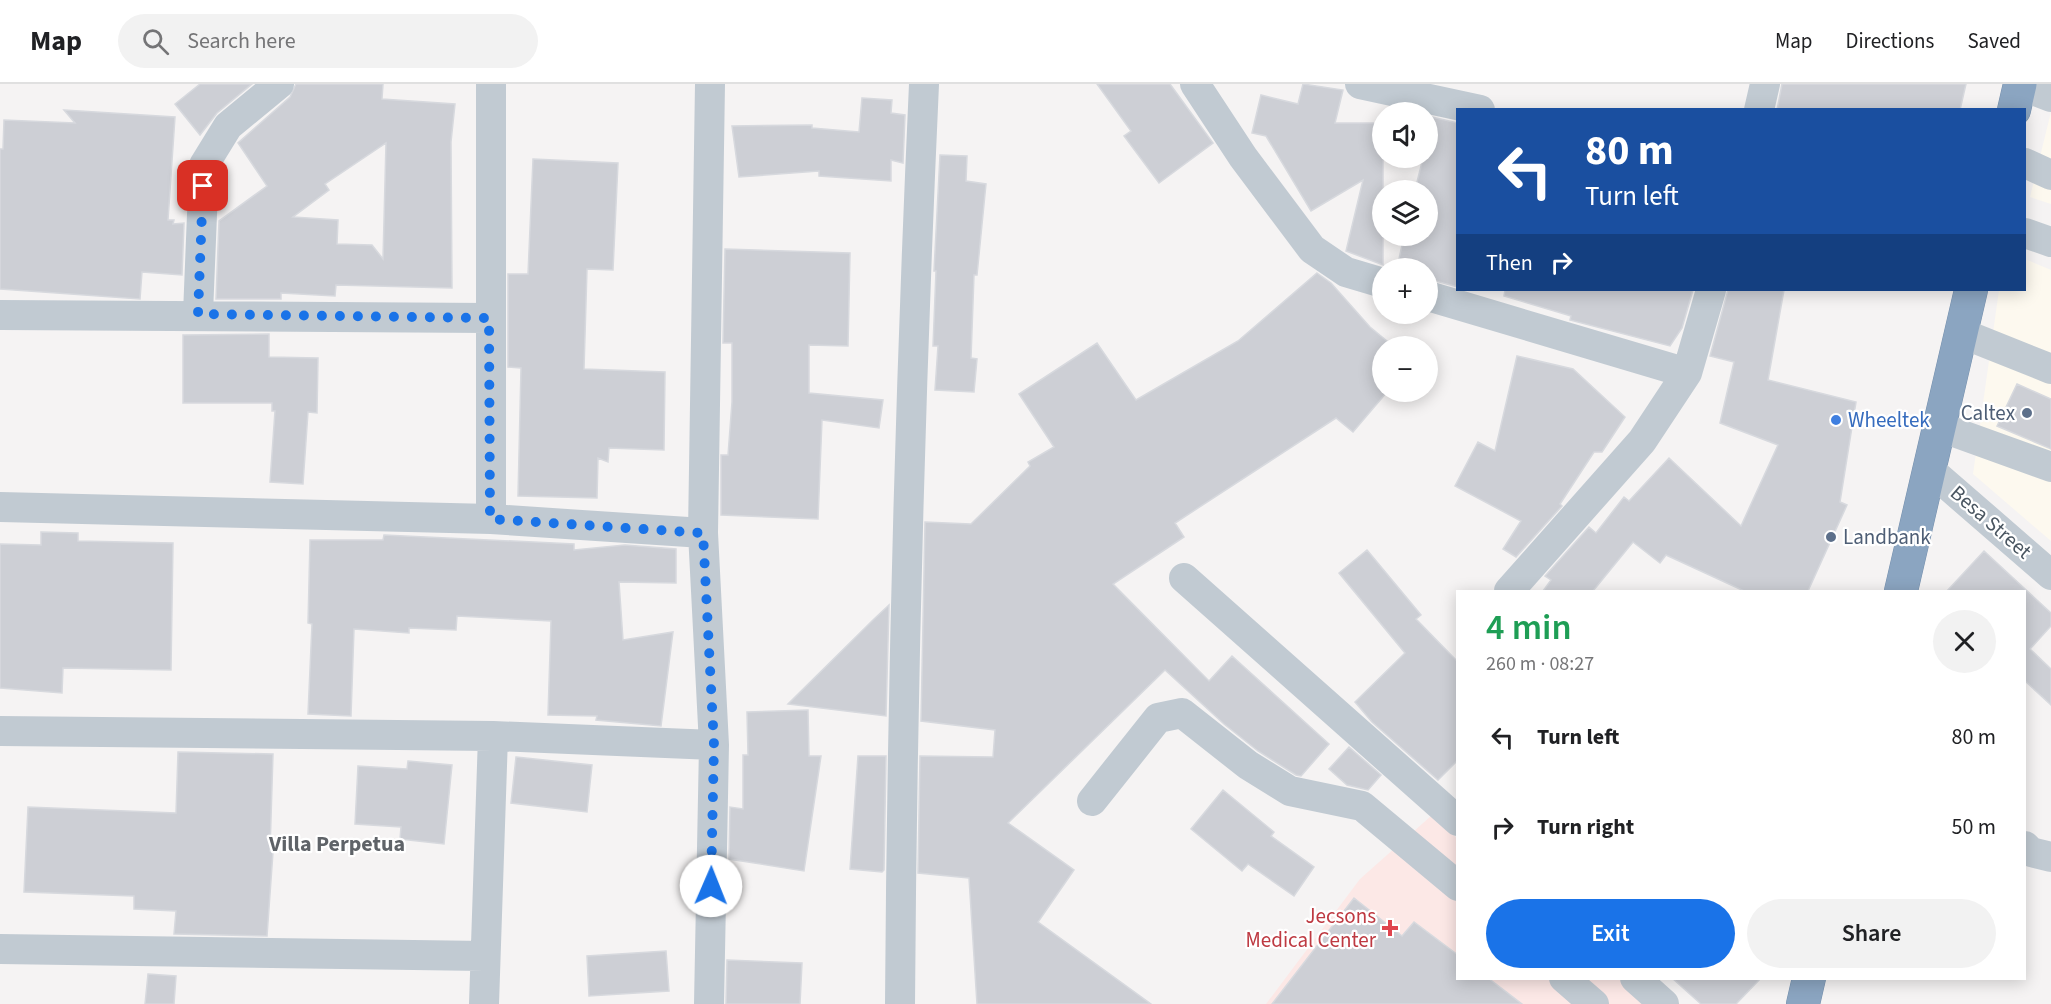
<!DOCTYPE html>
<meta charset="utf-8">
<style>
body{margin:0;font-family:"Source Sans 3",sans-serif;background:#f2f2f2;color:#202124;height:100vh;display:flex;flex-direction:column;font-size:22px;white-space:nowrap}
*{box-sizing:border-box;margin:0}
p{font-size:20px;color:#757577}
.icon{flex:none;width:33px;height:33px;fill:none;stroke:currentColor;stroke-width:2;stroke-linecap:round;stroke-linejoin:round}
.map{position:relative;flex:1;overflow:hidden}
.sheet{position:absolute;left:1456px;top:506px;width:570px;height:390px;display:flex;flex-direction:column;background:#fff;border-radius:0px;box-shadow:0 3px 15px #0003}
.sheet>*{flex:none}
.hud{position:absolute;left:1456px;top:24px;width:570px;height:183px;border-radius:0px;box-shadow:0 3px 15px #0003;background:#1a4fa0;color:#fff;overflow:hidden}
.buttons{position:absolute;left:1372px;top:18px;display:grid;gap:12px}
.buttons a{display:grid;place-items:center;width:66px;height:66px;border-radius:50%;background:#fff;box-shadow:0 3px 15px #0003;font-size:30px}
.pin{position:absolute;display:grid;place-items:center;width:51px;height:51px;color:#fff;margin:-26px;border-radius:12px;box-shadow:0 3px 9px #0006}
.me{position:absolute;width:66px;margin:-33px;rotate:1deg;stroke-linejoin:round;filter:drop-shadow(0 0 4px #0008)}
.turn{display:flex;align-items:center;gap:21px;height:126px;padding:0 30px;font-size:27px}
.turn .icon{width:78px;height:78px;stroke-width:2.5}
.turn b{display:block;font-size:42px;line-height:51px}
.then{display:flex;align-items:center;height:57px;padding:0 30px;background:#0003;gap:12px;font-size:22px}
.round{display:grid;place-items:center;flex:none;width:63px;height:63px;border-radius:32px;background:#f2f2f2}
.headline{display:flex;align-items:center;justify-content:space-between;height:102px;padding:0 30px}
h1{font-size:36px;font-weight:600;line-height:45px;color:#1e9e55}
.cta{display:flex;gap:12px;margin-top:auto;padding:12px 30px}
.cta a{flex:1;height:69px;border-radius:36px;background:#1a73e8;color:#fff;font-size:24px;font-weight:600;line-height:69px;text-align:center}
.cta a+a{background:#f2f2f2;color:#202124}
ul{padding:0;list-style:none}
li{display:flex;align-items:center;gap:18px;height:90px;padding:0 30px}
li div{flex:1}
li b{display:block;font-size:22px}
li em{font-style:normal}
header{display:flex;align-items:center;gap:36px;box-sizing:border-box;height:84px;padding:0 30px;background:#fff;border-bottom:2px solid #e0e0e0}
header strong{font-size:28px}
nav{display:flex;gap:33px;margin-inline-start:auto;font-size:21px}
.search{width:420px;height:54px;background:#f2f2f2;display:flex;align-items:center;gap:15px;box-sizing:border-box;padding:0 21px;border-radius:33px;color:#757577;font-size:22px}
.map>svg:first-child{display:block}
.commercial{fill:#fdf9ef}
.medical{fill:#fce8e6}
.building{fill:#cdcfd5;stroke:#d7d9de;stroke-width:1.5;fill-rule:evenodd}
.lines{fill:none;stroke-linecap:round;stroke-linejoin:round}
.highway-casing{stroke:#7690ad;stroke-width:34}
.minor{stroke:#c1cad2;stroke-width:30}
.highway{stroke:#8ba5c1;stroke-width:33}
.route{stroke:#1a73e8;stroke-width:10;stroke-dasharray:0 18}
.service-dot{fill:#5c6f8a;stroke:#fff;stroke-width:2}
.shop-dot{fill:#3f7fe0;stroke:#fff;stroke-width:2}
.health-dot{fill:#e0444e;stroke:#fff;stroke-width:2}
.labels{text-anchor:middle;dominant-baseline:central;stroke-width:4.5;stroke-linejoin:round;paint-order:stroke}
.service-label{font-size:21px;fill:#4e5e75;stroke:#fff;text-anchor:end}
.shop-label{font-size:21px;fill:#366cbe;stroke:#fff;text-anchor:start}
.street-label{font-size:21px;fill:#4a5661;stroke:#fff}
.health-label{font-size:21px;fill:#be3a42;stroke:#fff;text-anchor:end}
.neighbourhood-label{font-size:22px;font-weight:bold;fill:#5f6368;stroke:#fff}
</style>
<header>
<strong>Map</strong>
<div class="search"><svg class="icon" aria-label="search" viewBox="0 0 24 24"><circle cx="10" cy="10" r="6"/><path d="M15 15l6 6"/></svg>Search here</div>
<nav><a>Map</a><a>Directions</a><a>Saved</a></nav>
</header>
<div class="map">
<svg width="2051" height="920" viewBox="0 0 2051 920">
<rect width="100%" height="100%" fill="#f5f3f3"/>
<path class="commercial" d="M2051 28V120L2030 113Z
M2025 175 2051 186V457L1973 390 1999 206H2025Z"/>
<path class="medical" d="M1431 732 1458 755V894H1622L1653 920H1266L1360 795Z"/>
<path class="building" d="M200 0H252L217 29 200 51 175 20Z
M296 0H383L382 15 455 20 451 58 452 204 336 201 335 212 281 209V215H216L219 137 267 102 238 59 290 13ZM386 59 383 175 372 161 337 160 338 136 293 133 329 106 325 100Z
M1097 0H1170L1213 59 1159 99 1124 52 1131 47Z
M1303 0 1343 6 1335 39H1383V181L1346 167 1363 96 1311 127 1266 52 1252 49 1261 11 1298 20Z
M1782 0H1966L1960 26H1777Z
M862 14 892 16 891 29 905 31 903 79 891 76V97L819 92V87L739 93 732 42 812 41V44L859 48Z
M64 26 175 33 168 136H174L173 140 184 139 182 191 142 188 140 215 0 205V65H3L4 36 75 39Z
M1432 33 1458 39V203L1428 195V184H1397L1404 152H1428V106H1415L1423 74H1428V51Z
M940 71 967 72 966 97 986 100 977 191H974L971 274 977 275 974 308 935 306 938 262H933L936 187H934Z
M533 75 618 79 613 186 587 185 584 285 665 288 664 366 609 364 608 378 598 374 597 414 518 412 521 284 508 283V190H528Z
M725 165 850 169 848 262 809 261V309L883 316 879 344 822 336 818 435 721 431V371H728L732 318V259H723Z
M1317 189 1331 199 1370 243 1393 262H1383V308H1387L1353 348 1336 334 1175 439 1184 453 1113 500 1209 597 1232 572 1329 660 1301 692 1296 691 1258 667 1224 640 1165 586 1008 739 1074 786 1038 838 1151 920H977L969 794 918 789 920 672 993 673 995 646 921 637 925 438 971 440 1030 382 1028 378 1054 363 1019 310 1097 259 1136 316 1238 257Z
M1505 206H1693L1682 244 1670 262 1570 236 1571 232 1504 212Z
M1728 206H1784L1768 296 1856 318 1840 418 1847 421 1808 507H1744L1666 471 1660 479 1633 458 1593 507H1543L1551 496 1545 492 1589 443 1596 449 1624 413 1629 417 1669 374 1741 442 1778 361 1720 339 1734 278 1710 272Z
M269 250V273L318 274 317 329 308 328 303 400 270 398 275 327H272V319H183V251Z
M1517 272 1573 285 1625 333 1602 368H1594L1560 420 1562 422 1516 473 1503 465 1521 437 1455 402 1478 358 1495 367Z
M2017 300 2051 315V365L1997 342Z
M41 448 78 449V457L173 459 171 586 63 584 62 609 0 604V460L41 461Z
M384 451 574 460V466L625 461 676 465V499L619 498 623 556 673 548 661 642 596 636 597 632 548 631 551 537 457 532 456 546 409 544V549L354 545 351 632 308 630 312 540 308 539 310 456H383Z
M1367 466 1421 531 1416 535 1458 578V676L1438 696 1372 638 1355 618 1405 569 1339 489Z
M1984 467 2051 529V542L2030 565 2051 585V621L2025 597V507H1947Z
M889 521 886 632 788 620 874 535Z
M808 626 809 672H821L804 787 729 775 730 723 743 725V671H748L747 628Z
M1349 663 1381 691 1368 706 1347 701 1329 685Z
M178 668 273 670 270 767 273 768 267 852 174 850 176 827 134 825V812L24 808 28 723 176 729Z
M858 672H886L884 786 882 788 850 785Z
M516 673 592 681 587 728 511 719Z
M408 677 452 681 444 760 400 755 401 743 355 740 358 682 407 685Z
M1223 706 1274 748 1271 752 1314 783 1294 812 1248 780 1242 787 1191 745Z
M1354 814 1402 852 1414 838 1458 871V894H1488L1522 920H1272Z
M666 867 669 907 589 912 587 872Z
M727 876 802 879 800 920H726Z
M148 890 176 892 174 920H145Z
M1672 894H1761L1736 920H1701Z"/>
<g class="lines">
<g class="highway-casing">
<path id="highway" d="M2014 26 2020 0
M1901 507 1971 206
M1803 920 1809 894"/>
</g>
<path class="minor" d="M491 0V435
M1195 0 1243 73 1312 165 1346 188 1383 199
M1360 0 1480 26
M2020 1 2051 13
M1759 26 1765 0
M2025 79 2051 91
M2025 149 2051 158
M1428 212 1687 289
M198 230 204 81 228 42 279 0
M0 231 489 234
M1961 249 2051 285
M1940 343 2051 383
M1930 386 2051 491
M0 423 491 435 703 449
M1184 494 1458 737
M1509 507 1642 357 1687 289 1711 206
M0 647 493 652 714 661
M1092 717 1158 634 1182 629 1248 681 1290 707 1362 722 1458 802
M2025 762 2031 768 2051 773
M0 865 484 872
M1564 894 1594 920
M1635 894 1664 920
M484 920 493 652
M709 920 714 661 703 449 710 0
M900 920C902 613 910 307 924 0"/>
<use href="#highway" class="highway"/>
</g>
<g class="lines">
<path class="route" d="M203 102 198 230 489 234 490 435 703 449 714 661 711 802"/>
</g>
<g class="service-dot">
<circle cx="2027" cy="329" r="6"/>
<circle cx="1831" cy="453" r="6"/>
</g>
<circle class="shop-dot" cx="1836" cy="336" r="6"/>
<path class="health-dot" d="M1387 835h6v6h6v6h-6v6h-6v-6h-6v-6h6z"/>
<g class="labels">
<g class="service-label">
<text x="2015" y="329">Caltex</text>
<text x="1843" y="453" text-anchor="start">Landbank</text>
</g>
<g class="shop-label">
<text x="1848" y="336">Wheeltek</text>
</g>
<g class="street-label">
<text transform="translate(1991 438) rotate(41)">Besa Street</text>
</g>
<g class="health-label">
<text x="1376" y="832">Jecsons<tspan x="1376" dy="24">Medical Center</tspan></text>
</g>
<g class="neighbourhood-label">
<text x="337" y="760">Villa Perpetua</text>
</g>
</g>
</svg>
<div class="buttons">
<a><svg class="icon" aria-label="sound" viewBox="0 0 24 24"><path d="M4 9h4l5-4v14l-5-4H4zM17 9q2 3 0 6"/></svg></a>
<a><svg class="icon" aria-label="layers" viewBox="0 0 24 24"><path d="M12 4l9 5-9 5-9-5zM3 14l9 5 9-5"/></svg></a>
<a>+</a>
<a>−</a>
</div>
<div class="pin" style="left:203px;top:102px;background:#d93025"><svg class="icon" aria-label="arrive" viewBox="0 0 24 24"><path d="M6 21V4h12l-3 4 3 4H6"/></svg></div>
<svg class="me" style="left:711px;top:802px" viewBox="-20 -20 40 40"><circle r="19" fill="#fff"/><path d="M0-13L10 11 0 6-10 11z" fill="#1a73e8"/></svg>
<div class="hud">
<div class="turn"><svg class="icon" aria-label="left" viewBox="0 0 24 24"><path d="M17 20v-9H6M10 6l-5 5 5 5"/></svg><div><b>80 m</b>Turn left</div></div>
<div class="then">Then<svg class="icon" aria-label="right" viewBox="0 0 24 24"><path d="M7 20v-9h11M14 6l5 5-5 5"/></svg></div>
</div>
<section class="sheet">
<div class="headline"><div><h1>4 min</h1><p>260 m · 08:27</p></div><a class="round"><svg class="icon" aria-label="close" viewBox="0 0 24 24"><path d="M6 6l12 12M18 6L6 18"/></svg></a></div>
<ul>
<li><svg class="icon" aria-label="left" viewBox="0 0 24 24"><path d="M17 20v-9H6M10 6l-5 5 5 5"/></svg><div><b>Turn left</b></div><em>80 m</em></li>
<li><svg class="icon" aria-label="right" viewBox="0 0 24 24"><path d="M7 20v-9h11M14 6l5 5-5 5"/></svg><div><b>Turn right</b></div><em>50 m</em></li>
</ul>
<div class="cta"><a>Exit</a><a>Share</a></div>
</section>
</div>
